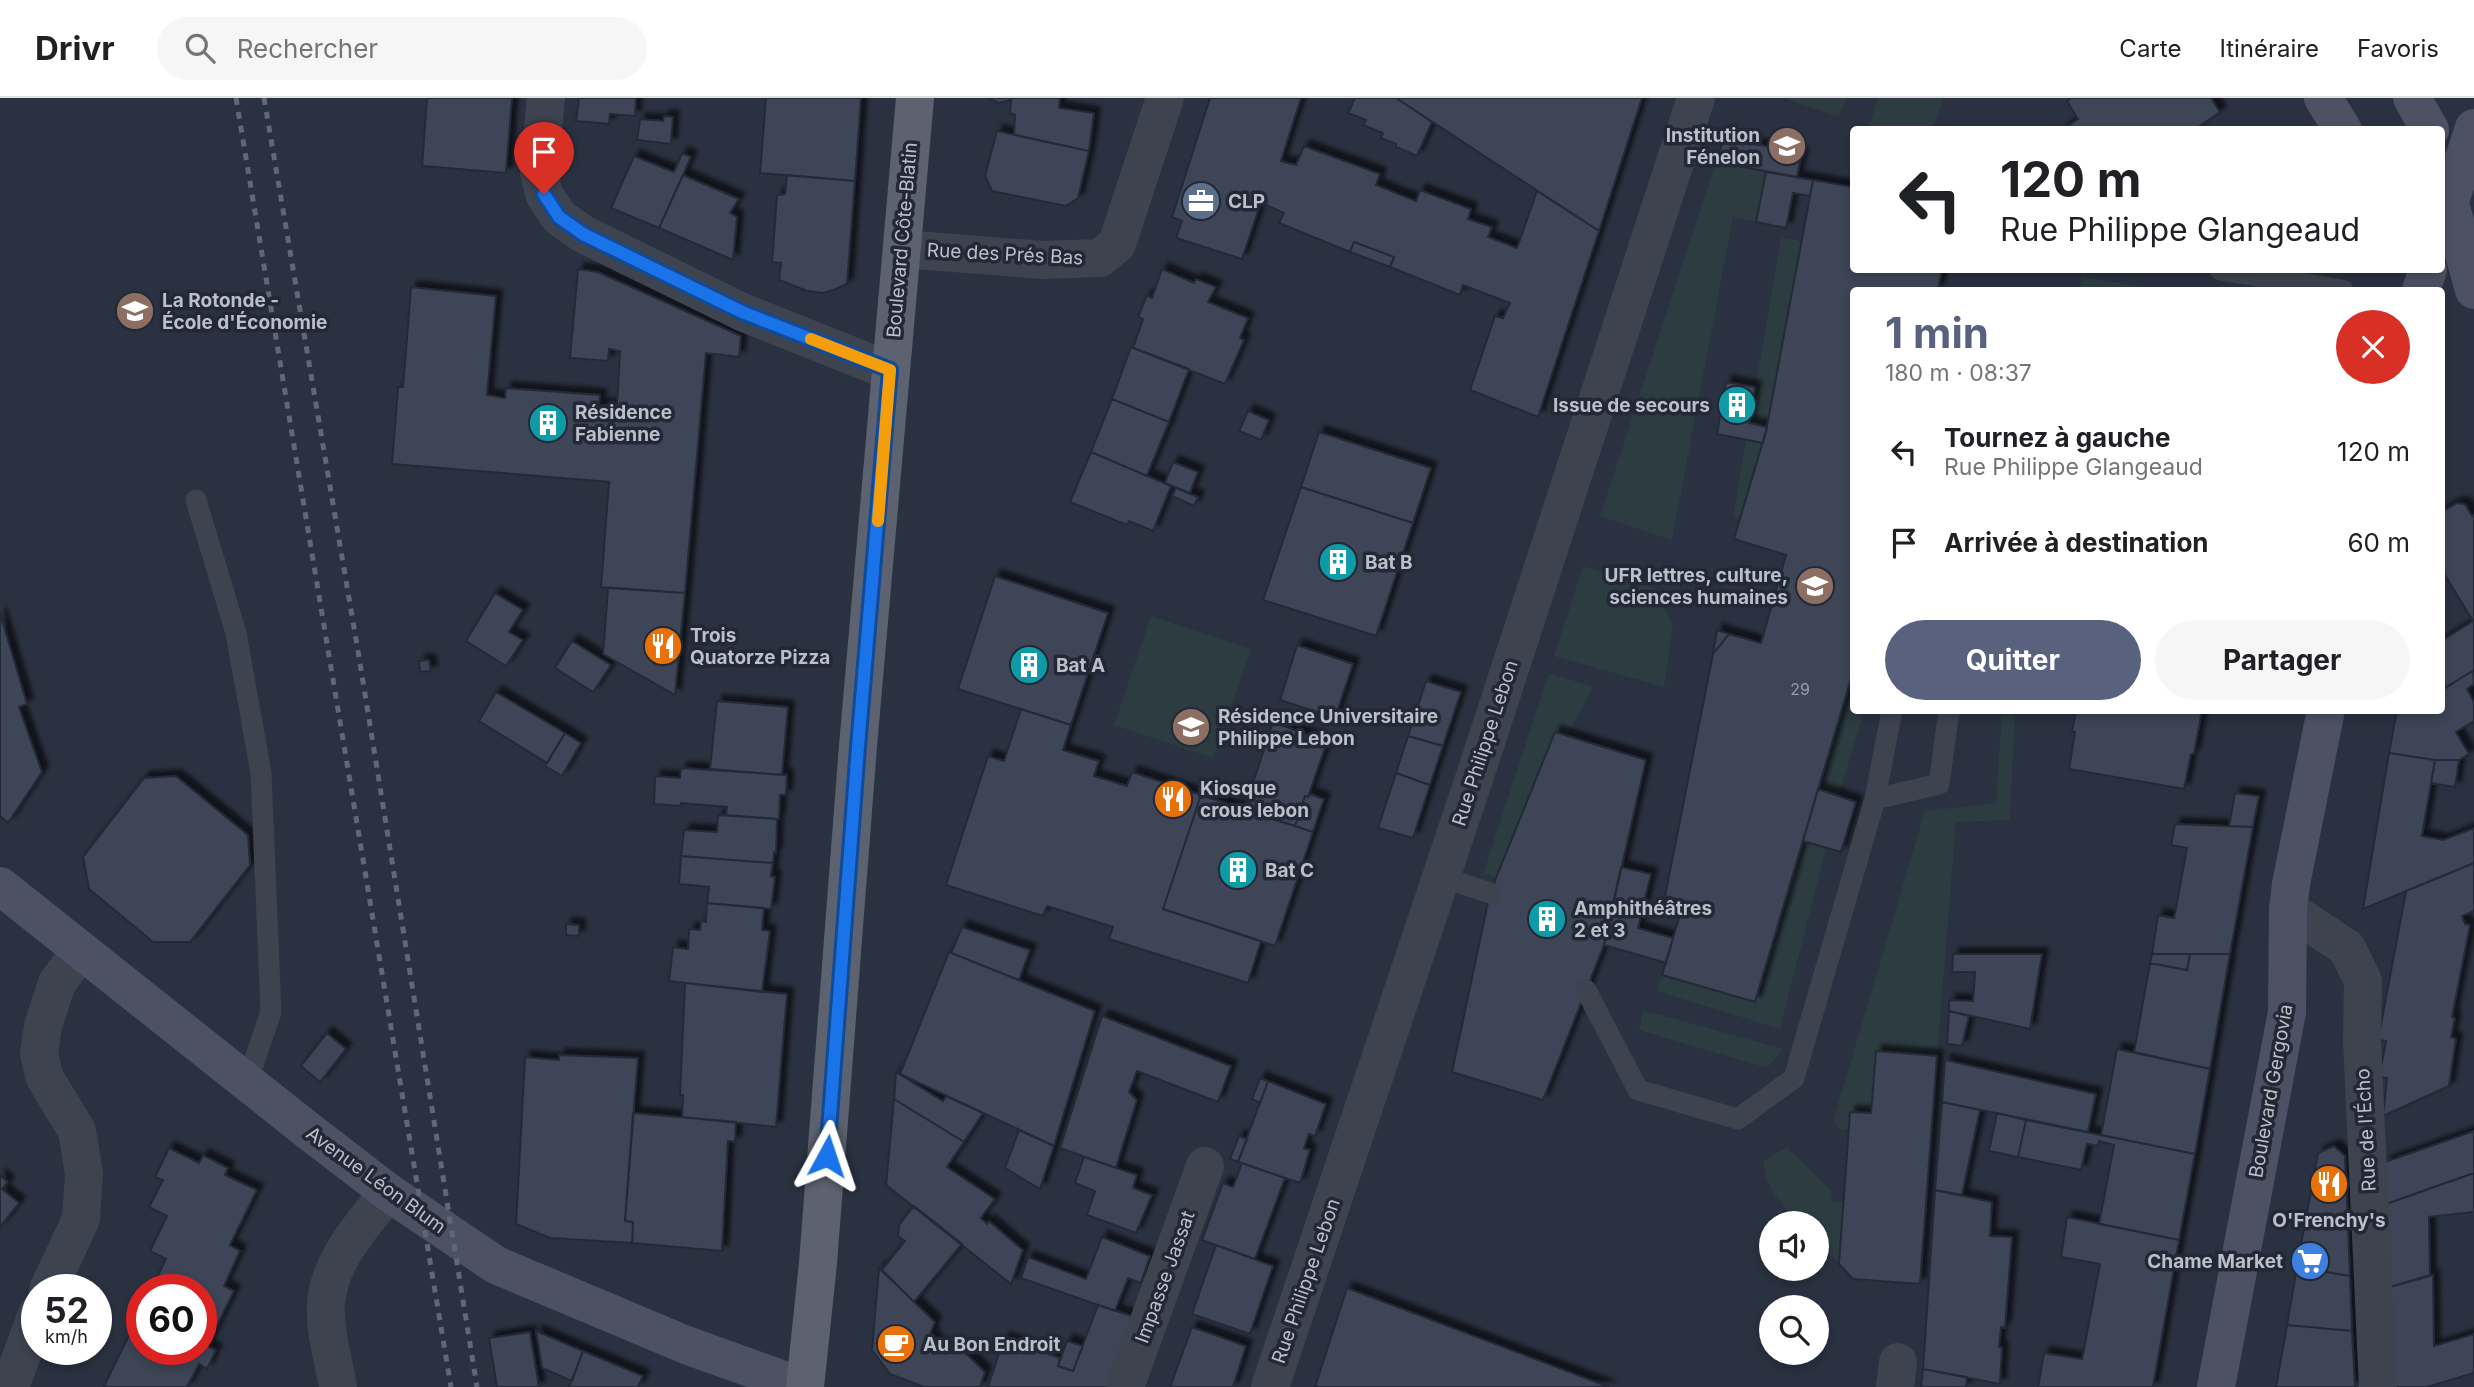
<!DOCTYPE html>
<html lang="fr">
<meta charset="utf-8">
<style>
body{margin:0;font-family:Inter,sans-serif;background:#f6f6f6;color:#202124;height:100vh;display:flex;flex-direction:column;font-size:26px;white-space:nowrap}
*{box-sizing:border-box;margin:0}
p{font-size:23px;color:#757577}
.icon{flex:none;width:38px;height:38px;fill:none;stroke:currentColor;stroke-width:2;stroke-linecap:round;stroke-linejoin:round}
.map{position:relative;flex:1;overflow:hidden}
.details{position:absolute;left:1850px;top:189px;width:595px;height:427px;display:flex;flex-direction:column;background:#fff;border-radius:7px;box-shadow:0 4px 10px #0003}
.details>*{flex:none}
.banner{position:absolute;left:1850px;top:28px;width:595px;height:147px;border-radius:7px;box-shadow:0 4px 10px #0003;background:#fff;color:#202124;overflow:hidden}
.tools{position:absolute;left:1759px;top:1113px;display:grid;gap:14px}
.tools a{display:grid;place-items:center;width:70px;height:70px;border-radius:50%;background:#fff;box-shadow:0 4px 10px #0003;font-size:35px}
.speed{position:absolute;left:21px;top:1176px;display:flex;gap:14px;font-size:35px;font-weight:700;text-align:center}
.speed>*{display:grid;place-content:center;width:91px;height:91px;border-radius:50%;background:#fff;box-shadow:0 4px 10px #0003;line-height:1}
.speed small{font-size:18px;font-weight:400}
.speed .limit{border:10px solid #d22;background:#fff;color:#111}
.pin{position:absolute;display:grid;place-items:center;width:60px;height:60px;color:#fff;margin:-72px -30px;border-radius:50% 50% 50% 0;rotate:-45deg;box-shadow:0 0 7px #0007}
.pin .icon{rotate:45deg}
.me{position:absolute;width:77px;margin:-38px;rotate:5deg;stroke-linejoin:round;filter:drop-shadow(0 0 5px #0008)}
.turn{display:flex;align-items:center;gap:24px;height:147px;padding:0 35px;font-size:32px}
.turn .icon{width:91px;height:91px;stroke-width:2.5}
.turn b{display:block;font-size:49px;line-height:60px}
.round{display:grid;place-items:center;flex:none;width:74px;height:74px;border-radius:37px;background:#f6f6f6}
.headline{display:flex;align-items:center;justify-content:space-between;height:119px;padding:0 35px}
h1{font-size:42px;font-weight:700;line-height:52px;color:#58627f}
.primary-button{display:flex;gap:14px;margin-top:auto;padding:14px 35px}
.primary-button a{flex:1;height:80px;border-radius:42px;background:#58627f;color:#fff;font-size:28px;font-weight:700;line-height:80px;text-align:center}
.primary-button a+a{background:#f6f6f6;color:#202124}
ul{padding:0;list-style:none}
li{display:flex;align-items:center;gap:21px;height:91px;padding:0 35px}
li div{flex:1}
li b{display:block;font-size:26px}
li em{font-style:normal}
header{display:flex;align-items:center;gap:42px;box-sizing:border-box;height:98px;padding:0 35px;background:#fff;border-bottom:2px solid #e0e0e0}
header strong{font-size:33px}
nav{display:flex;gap:38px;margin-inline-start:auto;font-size:24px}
.search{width:490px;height:63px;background:#f6f6f6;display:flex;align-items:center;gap:18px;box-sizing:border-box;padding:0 24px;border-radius:38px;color:#757577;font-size:26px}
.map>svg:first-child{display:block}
.green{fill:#2c3c41}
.building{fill:#3c4456;stroke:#242a38;stroke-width:2;filter:url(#shadow)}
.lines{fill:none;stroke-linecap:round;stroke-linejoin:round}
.service{stroke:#3e4350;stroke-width:21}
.minor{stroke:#3e4350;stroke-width:38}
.secondary{stroke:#4c5263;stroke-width:38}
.primary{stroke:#5c6270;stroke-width:38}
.rail{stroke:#606777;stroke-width:5;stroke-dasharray:7 7;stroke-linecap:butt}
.route-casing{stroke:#114b97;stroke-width:18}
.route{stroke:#1a73e8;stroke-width:12}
.slow{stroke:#f59e0b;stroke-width:12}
.labels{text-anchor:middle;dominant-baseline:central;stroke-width:7;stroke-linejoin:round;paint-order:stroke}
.number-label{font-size:16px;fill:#999eab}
.poi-label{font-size:19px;font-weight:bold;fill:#bbbfca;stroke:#222836;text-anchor:start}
.street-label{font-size:19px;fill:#bbbfca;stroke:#222836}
</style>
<header>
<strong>Drivr</strong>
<div class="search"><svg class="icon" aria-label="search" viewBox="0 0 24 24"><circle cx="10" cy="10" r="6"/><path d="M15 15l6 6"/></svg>Rechercher</div>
<nav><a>Carte</a><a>Itinéraire</a><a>Favoris</a></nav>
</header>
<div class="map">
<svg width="2474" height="1289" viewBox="0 0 2474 1289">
<defs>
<filter id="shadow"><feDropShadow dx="6" dy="-6" stdDeviation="2" flood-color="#0009"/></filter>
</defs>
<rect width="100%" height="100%" fill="#2a3140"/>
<path class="green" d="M1784 0H1846L1839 19Z
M1878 0H1944L1933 31H1868Z
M1716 64 1766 74 1756 124 1733 119 1672 442 1600 418Z
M1781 140 1801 143 1766 333 1740 420 1733 419Z
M2082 179 2161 192H2079Z
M1583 468 1657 491 1673 529 1664 589 1554 558Z
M1151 518 1251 551 1213 660 1114 627Z
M1549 575 1593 589 1567 638 1555 634 1497 780 1483 776Z
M1853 576V612L1864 613 1839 697 1818 691Z
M2002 613H2015L2010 722 1956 724 1937 958 1876 953 1871 1015 1850 1014 1849 1031H1839L1833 1024 1925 713 1996 705Z
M1803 743 1826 750 1780 931 1657 893 1662 877 1755 904Z
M1643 912 1784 951 1767 970 1639 932Z
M1787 1049 1832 1093 1831 1103 1843 1104 1839 1166 1817 1143 1816 1125H1800C1785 1110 1761 1086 1764 1063Z"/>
<path class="building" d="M427 0H512L506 75 422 68Z
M579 0H636L635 18 610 16 609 26 576 23Z
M766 0H861L855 83 760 75Z
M988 0H1060L1059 10 1094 15 1089 53 1014 37 1015 17 1010 15 1011 2 999 5Z
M1210 0H1301L1281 63 1296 67 1304 48 1380 76 1376 87 1416 103 1420 92 1471 111 1468 121 1492 129 1488 139 1517 150 1537 93 1599 133 1538 319 1470 292 1495 218 1503 220 1510 205 1463 187 1460 197 1390 169 1394 159 1354 144 1350 154 1279 125 1284 115 1266 107 1267 103 1262 101 1242 161 1176 140 1182 123 1172 119Z
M1355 0H1396L1432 24 1417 58 1396 49V46L1381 40 1383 35 1363 27 1366 22 1348 15Z
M1396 0H1642L1599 133Z
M2071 0H2211L2220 14 2194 32H2062L2078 21 2067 3Z
M664 18 673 19 671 46 637 42 640 21 663 23Z
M997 33 1089 53 1078 100 1066 108 992 93 985 78Z
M1724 40 1802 55 1797 79 1716 64Z
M682 55 691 59 659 130 611 110 634 58 674 74Z
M1766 74 1813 82 1810 98 1793 95 1786 130 1756 124Z
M683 77 739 101 730 115 737 119 733 162 659 130Z
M787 77 855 83 847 186 836 191 823 195 807 193 779 182 781 165 772 164 777 97 785 96Z
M1813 82 1853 89V172H1942L1938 192H1853V574L1755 904 1662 877 1684 803 1665 798 1713 556 1729 536 1761 545 1786 457 1734 441 1766 333Z
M1354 144 1394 159 1390 169 1350 154Z
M578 171 598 174 741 238 739 259 706 255 685 495 601 489 609 384 392 366 398 289H403L411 189 496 198 487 297 505 300 506 290 600 297 599 307H617L620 253 609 251 608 263 570 260Z
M1162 171 1194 185 1196 181 1216 189 1208 204 1248 220 1240 240 1244 242 1225 286 1133 250 1143 221 1138 219 1147 197 1152 200Z
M1131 249 1189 271 1169 324 1112 301Z
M1726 284 1755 289 1749 325 1767 329 1763 345 1717 336Z
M1112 301 1169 324 1147 378 1091 354Z
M1248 313 1269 322 1261 342 1239 333Z
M1319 334 1431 370 1413 425 1301 389Z
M1091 354 1171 388 1153 433 1129 423 1127 427 1070 404Z
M1173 364 1198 374 1190 395 1165 385Z
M1301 389 1413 425 1376 538 1263 502Z
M1176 390 1198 399 1194 408 1172 398Z
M2457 405 2465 406 2472 418 2474 417V572L2442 592 2441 543 2473 523 2441 471V438L2443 437 2441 414Z
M995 478 1108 515 1071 627 958 591Z
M608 490 685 495 675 597 603 556Z
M495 495 523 512 509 534 523 542 506 568 466 543Z
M0 515 27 606 19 609 42 674 8 725 0 718Z
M1717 532 1729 536 1713 556Z
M572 543 611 567 593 594 555 570Z
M1297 547 1353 566 1335 620 1280 602Z
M429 562 431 573 420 574 419 563Z
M2473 573 2474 586 2467 591 2474 604V623L2456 634 2469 656 2459 662H2435L2389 655 2397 612H2441V592Z
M1426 583 1461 594 1443 648 1408 638Z
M496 594 565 635 547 665 479 623Z
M717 603 788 609 782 677 710 671Z
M1021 611 1071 627 1063 652 1099 663 1094 678 1127 688 1132 674 1201 697 1163 811 1261 843 1248 885 1109 841 1113 829 1047 808 1043 818 946 787 988 658 1004 663Z
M2076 612H2202L2194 656H2191L2184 691 2069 671 2075 634H2072Z
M1273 624 1327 644 1308 699 1305 698 1295 728 1244 712Z
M1555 634 1646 662 1604 847 1543 1002 1452 974 1490 795Z
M565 635 581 645 562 678 545 668Z
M1408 638 1443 648 1430 687 1396 675Z
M2389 655 2435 662 2422 738 2443 742 2474 730V765L2363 811Z
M2435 662H2459L2455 689 2431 685Z
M681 670 787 677 786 697H780L779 721 726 717 727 709 681 705 680 708 654 706 655 678 680 680Z
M1396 675 1430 687 1413 740 1378 730Z
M176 678 248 737 250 767 190 844H153L89 791 83 759 144 680Z
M1818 691 1856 704 1841 754 1803 743Z
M2235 695 2259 698 2253 729 2229 728Z
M1310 696 1324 701 1313 734 1295 728 1305 698 1308 699Z
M1201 697 1313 734 1275 848 1163 811Z
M718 717 777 721 776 755 774 754 773 765 681 758 684 732 717 734Z
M2175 726 2253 729 2230 856H2152L2158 817 2174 820 2187 750 2171 747Z
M681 758 773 765 771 778 775 779 771 811 707 805 709 789 679 786Z
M2474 765V813L2462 818 2465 826 2470 827 2452 919 2455 920 2451 939 2456 941 2449 988 2383 1018 2387 980 2379 979 2386 943 2378 942 2406 793Z
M1621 769 1651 776 1638 830 1673 840 1666 865 1604 847Z
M707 805 764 810 762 832 770 833 762 894 669 883 673 849 688 851 689 831 700 832 701 823 706 824Z
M566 826 579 827V838L566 837Z
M962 829 1030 852 1019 882 951 855Z
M949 854 1095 913 1054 1048 900 976Z
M1953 856H2042L2030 931 1949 913V902L1973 903 1975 874H1952Z
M2152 856H2190L2187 872 2150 865Z
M2190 856H2230L2210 971 2134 954 2150 865 2187 872Z
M685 885 787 896 776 1029 682 1019 683 997H680Z
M1949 913 1969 918 1962 948 1947 946Z
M1102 918 1231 968 1218 1004 1137 973 1129 994 1137 1002 1116 1070 1060 1050Z
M327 935 346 951 320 984 301 968Z
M2117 951 2210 971 2195 1056 2101 1037Z
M1876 953 1937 958 1920 1186 1853 1181 1839 1166 1850 1014 1871 1015Z
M559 957 638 960 625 1123 633 1124 632 1145 550 1140 516 1126 525 959 559 962Z
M1945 962 2096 996 2088 1034 1942 1004Z
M896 974 943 1003 946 998 983 1015 964 1044 894 1001Z
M1260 980 1268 983 1260 1005 1252 1001Z
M1268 983 1326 1006 1315 1038 1309 1036 1304 1050 1310 1052 1300 1085 1238 1064Z
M894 1001 964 1044 947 1069 995 1101 981 1120 987 1126 989 1123 1023 1152 1011 1186 886 1087Z
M1942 1004 1980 1012 1962 1097 1935 1092Z
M633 1015 736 1024 735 1044 728 1043 722 1153 632 1145 633 1124 625 1123Z
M1997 1015 2026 1022 2018 1059 1989 1053Z
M2026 1022 2195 1056 2179 1142 2099 1126 2114 1047 2099 1043 2098 1048 2087 1046 2081 1072 2018 1059Z
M1019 1032 1054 1048 1040 1091 1005 1070Z
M2474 1033V1075L2386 1106 2385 1064Z
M1239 1038 1247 1041 1238 1064 1230 1061Z
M2334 1048 2345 1058 2350 1178 2297 1169 2318 1055Z
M169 1050 199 1065 203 1057 228 1070 225 1077 257 1092 230 1147 240 1153 224 1188 234 1193 207 1248 216 1252 207 1271 199 1266 187 1289H106L104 1288 142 1211V1251H201V1192H151L166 1161 150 1153 167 1118 149 1109 163 1082 155 1079Z
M1084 1059 1137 1077 1133 1090 1152 1097 1136 1135 1087 1117 1095 1093 1075 1085Z
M1242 1065 1285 1080 1255 1161 1202 1142 1223 1085 1233 1089Z
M2474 1075V1114L2429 1119 2430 1177 2390 1189 2386 1106Z
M0 1077 8 1084 2 1091 19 1105 0 1129Z
M1935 1092 1992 1104 1990 1138 2012 1139 2005 1230 2001 1229 1999 1249 2002 1250 2000 1286 1923 1271Z
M914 1108 962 1146 914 1204 882 1172 905 1143 898 1138 899 1127Z
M2067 1119 2179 1142 2153 1289H2038L2044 1255 2082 1261 2100 1166 2061 1159Z
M1102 1139 1150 1158 1141 1185 1128 1180 1115 1213 1021 1180 1028 1159 1086 1181Z
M1216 1147 1273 1168 1250 1236 1192 1216Z
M2297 1169 2350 1178 2352 1233 2287 1227Z
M879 1170 935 1224 931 1234 936 1244 944 1247 942 1252 951 1255 958 1248 985 1274 980 1289H924L890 1276 872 1252Z
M2433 1177 2434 1248 2474 1236V1275L2427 1289H2394L2390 1189Z
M1347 1190 1609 1289H1315Z
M1098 1207 1138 1220 1112 1289H988L1004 1240 1060 1260 1058 1268 1073 1273Z
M2287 1227 2352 1233 2355 1289H2276Z
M1192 1229 1246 1248 1233 1289H1170Z
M536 1233 583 1253 572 1283 542 1270Z
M530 1234 539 1289H497L489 1240Z
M1067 1243 1083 1248 1073 1273 1058 1268Z
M583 1253 643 1278 638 1289H569Z
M1923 1271 1967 1279 1966 1289H1921Z"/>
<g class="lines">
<path class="service" d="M2220 172 2343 192
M196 402 236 535 261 675 271 914 247 984
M1875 701 1939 686 1949 612
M1442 779 1490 795
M1586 892 1638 992 1738 1021 1794 980 1875 701 1892 612"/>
<path class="minor" d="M546 0 539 74 544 96 559 119 583 136 742 214 890 273
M902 151 1043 162 1100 160 1117 146 1165 0
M2288 811 2347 850 2363 883 2362 944 2378 1289
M48 1192 81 1121 84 1076 77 1033 45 980 39 956 43 928 57 885 81 852
M10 1289 37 1216
M338 1289C334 1264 324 1232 326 1207 328 1163 363 1127 388 1094
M1125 1289 1205 1068
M1270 1289 1475 678 1696 0
M1895 1289 1898 1264"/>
<path class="secondary" d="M2323 0 2343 32
M2412 0 2430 32
M2441 73 2474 192
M2448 109 2474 30
M2421 192 2428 172
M0 788 306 1031 388 1094 496 1167 686 1247 803 1289
M2216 1289 2287 914 2288 811 2291 786 2326 612"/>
<path class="primary" d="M805 1289 818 1165 858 648 915 0"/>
<path class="rail" d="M236 0 451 1289
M264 0 359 559 477 1289"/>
</g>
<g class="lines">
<g class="route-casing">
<path id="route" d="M544 96 559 119 583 136 742 214 890 272 858 649 827 1058"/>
</g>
<use href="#route" class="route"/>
<path class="slow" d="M811 241 890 272 878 423"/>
</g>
<defs>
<g id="school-disc" transform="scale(2.0125)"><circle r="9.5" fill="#8d6e63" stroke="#222836"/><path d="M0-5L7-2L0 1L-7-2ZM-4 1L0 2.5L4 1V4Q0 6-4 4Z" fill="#fff"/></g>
<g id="office-disc" transform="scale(2.0125)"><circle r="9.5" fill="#5c6f8a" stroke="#222836"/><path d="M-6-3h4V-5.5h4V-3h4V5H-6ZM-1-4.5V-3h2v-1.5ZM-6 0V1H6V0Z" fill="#fff"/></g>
<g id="university-disc" transform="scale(2.0125)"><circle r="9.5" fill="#8d6e63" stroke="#222836"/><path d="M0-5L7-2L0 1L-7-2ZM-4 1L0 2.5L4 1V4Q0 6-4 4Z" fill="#fff"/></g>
<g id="building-disc" transform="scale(2.0125)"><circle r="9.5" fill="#0f9aa8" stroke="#222836"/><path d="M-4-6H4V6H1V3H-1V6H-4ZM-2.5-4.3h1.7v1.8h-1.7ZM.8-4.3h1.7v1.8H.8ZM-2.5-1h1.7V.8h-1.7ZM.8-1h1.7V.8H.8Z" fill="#fff"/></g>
<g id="restaurant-disc" transform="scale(2.0125)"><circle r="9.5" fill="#e8710a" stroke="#222836"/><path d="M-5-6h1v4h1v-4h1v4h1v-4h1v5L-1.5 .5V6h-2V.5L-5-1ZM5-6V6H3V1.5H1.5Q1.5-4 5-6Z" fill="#fff"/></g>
<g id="supermarket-disc" transform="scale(2.0125)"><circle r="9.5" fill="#3f7fe0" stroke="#222836"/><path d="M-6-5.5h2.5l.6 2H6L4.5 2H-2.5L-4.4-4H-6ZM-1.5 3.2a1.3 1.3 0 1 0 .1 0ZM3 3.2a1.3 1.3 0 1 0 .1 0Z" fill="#fff"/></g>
<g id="cafe-disc" transform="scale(2.0125)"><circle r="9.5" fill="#e8710a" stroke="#222836"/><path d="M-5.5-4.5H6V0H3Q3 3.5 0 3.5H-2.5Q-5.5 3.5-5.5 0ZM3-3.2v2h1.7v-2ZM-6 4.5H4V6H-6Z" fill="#fff"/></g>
</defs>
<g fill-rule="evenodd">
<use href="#school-disc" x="1787" y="48"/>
<use href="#office-disc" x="1201" y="103"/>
<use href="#university-disc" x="135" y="213"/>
<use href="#building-disc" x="1737" y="307"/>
<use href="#building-disc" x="548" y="325"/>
<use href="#building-disc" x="1338" y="464"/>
<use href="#university-disc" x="1815" y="488"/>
<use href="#restaurant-disc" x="663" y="548"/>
<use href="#building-disc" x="1029" y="567"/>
<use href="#university-disc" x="1191" y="629"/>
<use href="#restaurant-disc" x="1173" y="701"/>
<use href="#building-disc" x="1238" y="772"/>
<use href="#building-disc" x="1547" y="821"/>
<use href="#restaurant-disc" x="2329" y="1086"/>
<use href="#supermarket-disc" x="2310" y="1163"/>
<use href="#cafe-disc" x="896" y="1246"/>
</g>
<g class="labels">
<g class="number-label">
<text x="1800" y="591">29</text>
</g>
<g class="poi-label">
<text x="1760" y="37" text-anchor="end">Institution<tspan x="1760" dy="22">Fénelon</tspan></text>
<text x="1228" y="103">CLP</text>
<text x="162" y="202">La Rotonde -<tspan x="162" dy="22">École d'Économie</tspan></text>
<text x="1710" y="307" text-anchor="end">Issue de secours</text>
<text x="575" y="314">Résidence<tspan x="575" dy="22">Fabienne</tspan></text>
<text x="1365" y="464">Bat B</text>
<text x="1788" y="477" text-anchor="end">UFR lettres, culture,<tspan x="1788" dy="22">sciences humaines</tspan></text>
<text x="690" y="537">Trois<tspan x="690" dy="22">Quatorze Pizza</tspan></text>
<text x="1056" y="567">Bat A</text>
<text x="1218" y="618">Résidence Universitaire<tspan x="1218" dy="22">Philippe Lebon</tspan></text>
<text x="1200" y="690">Kiosque<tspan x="1200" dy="22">crous lebon</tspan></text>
<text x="1265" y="772">Bat C</text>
<text x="1574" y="810">Amphithéâtres<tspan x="1574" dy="22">2 et 3</tspan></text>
<text x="2329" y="1122" text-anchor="middle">O'Frenchy's</text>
<text x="2283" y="1163" text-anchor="end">Chame Market</text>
<text x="923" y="1246">Au Bon Endroit</text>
</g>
<g class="street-label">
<text transform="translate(902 142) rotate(-85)">Boulevard Côte-Blatin</text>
<text transform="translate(1005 156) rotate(3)">Rue des Prés Bas</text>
<text transform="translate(1485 645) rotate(-72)">Rue Philippe Lebon</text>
<text transform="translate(2271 993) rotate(-80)">Boulevard Gergovia</text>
<text transform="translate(2366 1032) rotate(-93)">Rue de l'Écho</text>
<text transform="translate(376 1082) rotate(36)">Avenue Léon Blum</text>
<text transform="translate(1165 1179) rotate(-70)">Impasse Jassat</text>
<text transform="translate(1306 1183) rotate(-71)">Rue Philippe Lebon</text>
</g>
</g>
</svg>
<div class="tools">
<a><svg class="icon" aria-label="sound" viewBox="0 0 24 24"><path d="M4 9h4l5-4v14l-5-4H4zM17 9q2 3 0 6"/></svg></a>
<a><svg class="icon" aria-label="search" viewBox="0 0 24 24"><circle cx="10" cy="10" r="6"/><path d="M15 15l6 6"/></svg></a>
</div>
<div class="speed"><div>52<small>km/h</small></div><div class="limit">60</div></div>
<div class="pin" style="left:544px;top:96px;background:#d93025"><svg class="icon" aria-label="arrive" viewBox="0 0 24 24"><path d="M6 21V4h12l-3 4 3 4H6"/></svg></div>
<svg class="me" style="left:827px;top:1058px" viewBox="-20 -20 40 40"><path d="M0-17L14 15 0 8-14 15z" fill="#1a73e8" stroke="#fff" stroke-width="4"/></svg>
<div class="banner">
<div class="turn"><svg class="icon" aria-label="left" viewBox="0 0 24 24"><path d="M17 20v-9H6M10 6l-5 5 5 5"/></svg><div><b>120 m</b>Rue Philippe Glangeaud</div></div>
</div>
<section class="details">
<div class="headline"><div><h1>1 min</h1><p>180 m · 08:37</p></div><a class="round" style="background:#d93025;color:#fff"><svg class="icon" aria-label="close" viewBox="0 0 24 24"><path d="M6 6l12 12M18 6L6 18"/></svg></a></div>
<ul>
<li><svg class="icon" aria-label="left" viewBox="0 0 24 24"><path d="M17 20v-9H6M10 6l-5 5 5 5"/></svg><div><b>Tournez à gauche</b><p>Rue Philippe Glangeaud</p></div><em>120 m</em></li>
<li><svg class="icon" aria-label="arrive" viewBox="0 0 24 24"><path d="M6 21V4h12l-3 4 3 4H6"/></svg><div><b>Arrivée à destination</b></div><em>60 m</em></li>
</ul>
<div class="primary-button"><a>Quitter</a><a>Partager</a></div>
</section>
</div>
